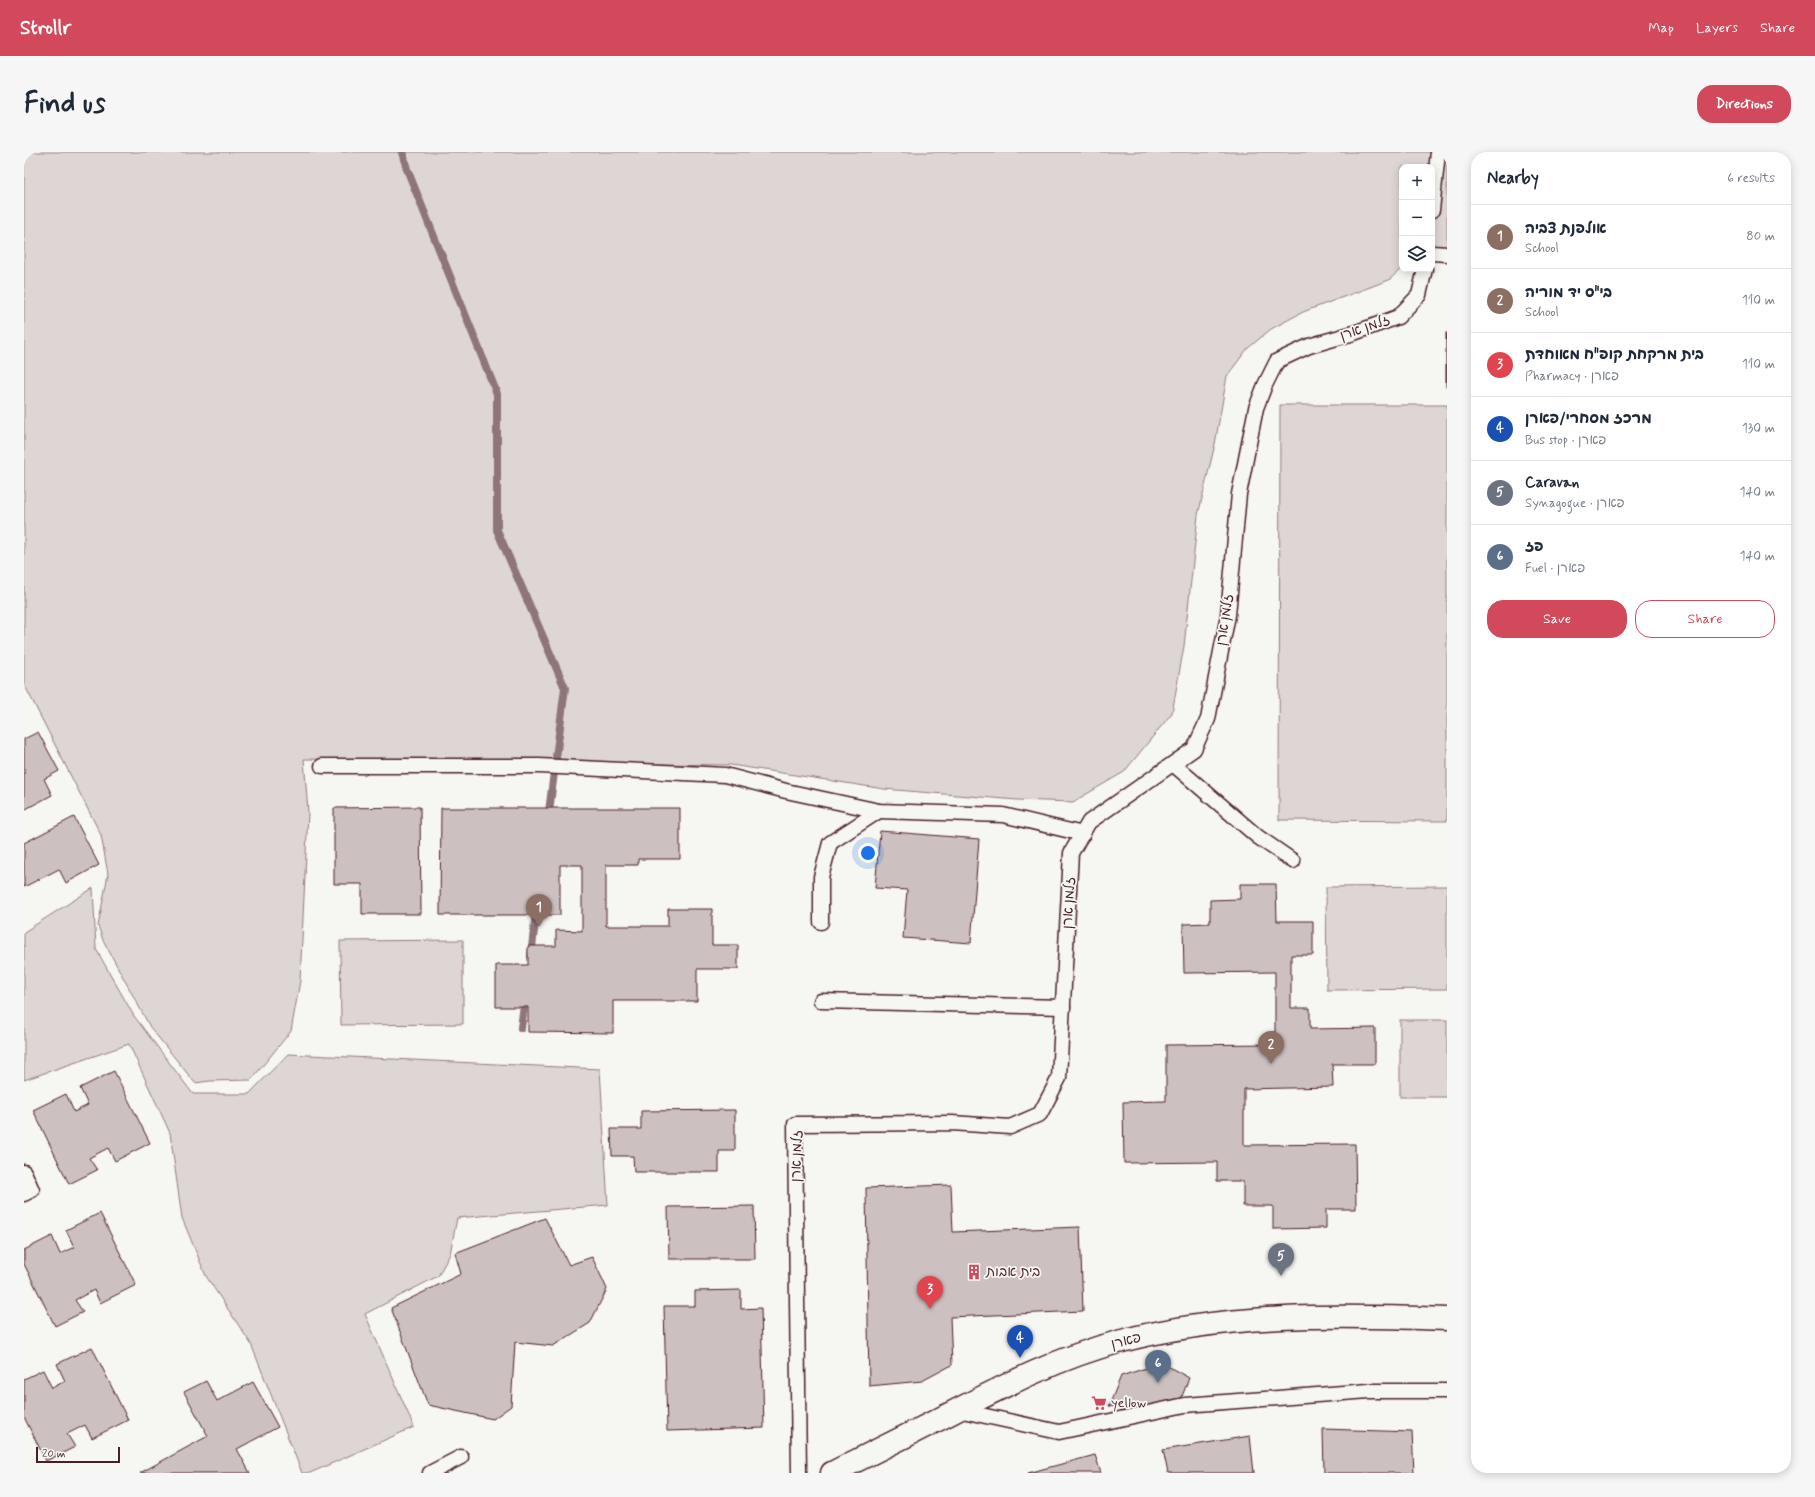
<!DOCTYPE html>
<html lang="en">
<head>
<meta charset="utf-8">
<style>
  body { margin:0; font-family:Mynerve,"Playpen Sans Hebrew",sans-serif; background:#f6f6f7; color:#1f2937 }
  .controls { position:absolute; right:12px; top:12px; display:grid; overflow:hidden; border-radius:8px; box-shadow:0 2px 10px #0003 }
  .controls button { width:36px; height:36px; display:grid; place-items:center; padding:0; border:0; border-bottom:1px solid #e0e1e3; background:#fff; color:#1f2937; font:20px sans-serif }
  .scale { position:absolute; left:12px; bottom:10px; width:84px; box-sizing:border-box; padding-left:4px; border:2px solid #4a1f2b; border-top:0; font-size:11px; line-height:14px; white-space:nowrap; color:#4a1f2b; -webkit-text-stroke:3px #f6f6f2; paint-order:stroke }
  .you { position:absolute; left:844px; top:701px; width:14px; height:14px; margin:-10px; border:3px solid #fff; border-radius:50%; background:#1a73e8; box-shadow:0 0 0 6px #1a73e833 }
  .badge { display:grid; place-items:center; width:26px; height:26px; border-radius:50%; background:#d1495b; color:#fff; font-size:13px; font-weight:700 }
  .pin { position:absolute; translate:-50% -33px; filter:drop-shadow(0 1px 2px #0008) }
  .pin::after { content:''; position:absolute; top:21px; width:14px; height:12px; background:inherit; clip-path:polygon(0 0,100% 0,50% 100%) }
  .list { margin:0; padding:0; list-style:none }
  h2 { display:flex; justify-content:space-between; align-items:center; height:52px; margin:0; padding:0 16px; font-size:17px }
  h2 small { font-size:13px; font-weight:400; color:#747a83 }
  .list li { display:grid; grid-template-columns:26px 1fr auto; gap:12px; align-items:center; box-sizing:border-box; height:64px; padding:0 16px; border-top:1px solid #e0e1e3 }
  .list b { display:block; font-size:15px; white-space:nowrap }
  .list p { margin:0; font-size:13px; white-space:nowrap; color:#747a83 }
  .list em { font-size:13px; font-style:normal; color:#747a83 }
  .actions { display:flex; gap:8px; padding:12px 16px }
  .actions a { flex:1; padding:9px 0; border:1px solid #d1495b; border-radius:16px; text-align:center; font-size:14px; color:#d1495b }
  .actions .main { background:#d1495b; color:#fff }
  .icon { flex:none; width:22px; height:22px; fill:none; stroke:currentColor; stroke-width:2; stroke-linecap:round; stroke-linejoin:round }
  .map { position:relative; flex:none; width:1423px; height:1321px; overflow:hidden; border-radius:16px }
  header { display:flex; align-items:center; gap:24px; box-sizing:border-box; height:56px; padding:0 20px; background:#d1495b; color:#fff }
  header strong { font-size:19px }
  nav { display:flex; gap:22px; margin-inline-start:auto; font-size:14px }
  .intro { display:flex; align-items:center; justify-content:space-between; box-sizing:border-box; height:96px; padding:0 24px }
  h1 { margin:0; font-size:28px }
  .button { padding:10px 18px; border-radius:16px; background:#d1495b; color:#fff; font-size:14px; font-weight:700 }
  main { display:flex; gap:24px; padding:0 24px }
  aside { flex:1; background:#fff; border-radius:16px; box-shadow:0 2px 10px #0003 }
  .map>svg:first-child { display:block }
  .green { fill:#ddd6d5; stroke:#947a80 }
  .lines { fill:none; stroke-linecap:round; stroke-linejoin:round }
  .stream { stroke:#8e747a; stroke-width:8 }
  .building { fill:#ccc1c0; stroke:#4a1f2b }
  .service-casing { stroke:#4a1f2b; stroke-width:17 }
  .tertiary-casing { stroke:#4a1f2b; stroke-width:25 }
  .service { stroke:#f6f6f2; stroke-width:14 }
  .tertiary { stroke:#f6f6f2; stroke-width:22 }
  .labels { text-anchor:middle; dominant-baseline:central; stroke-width:3.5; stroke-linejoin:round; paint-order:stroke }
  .street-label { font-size:14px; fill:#4a1f2b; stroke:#f6f6f2 }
  .poi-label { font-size:14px; fill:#4a1f2b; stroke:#f6f6f2; text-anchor:start }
</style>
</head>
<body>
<header>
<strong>Strollr</strong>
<nav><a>Map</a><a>Layers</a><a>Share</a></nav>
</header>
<div class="intro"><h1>Find us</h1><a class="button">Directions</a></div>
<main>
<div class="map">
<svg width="1423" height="1321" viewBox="0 0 1423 1321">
  <rect width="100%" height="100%" fill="#f6f6f2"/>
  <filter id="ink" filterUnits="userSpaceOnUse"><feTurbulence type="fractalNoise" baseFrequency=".025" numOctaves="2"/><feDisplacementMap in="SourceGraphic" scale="8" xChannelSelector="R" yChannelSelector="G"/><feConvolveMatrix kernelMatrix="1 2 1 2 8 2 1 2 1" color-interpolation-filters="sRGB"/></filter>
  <g filter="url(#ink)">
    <g class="green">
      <polygon points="0,0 1423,0 1423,97 1408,96 1408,15 1378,15 1378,116 1365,128 1279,160 1247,177 1223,197 1203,224 1191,292 1174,363 1160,494 1148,561 1100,620 1049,650 993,648 860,637 707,613 280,607 284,660 276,829 267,879 227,928 186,929 171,931 126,875 79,788 74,774 84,722 77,683 0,532"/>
      <polygon points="1256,253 1423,253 1423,669 1255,668"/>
      <polygon points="1423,734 1423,837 1303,838 1302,735"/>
      <polygon points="69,736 72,797 110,864 169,942 225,942 264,902 576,917 584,1053 433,1066 426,1102 414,1124 341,1162 390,1275 286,1321 278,1321 227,1192 182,1124 158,1066 146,981 105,892 0,928 0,780"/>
      <polygon points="439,788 439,872 317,873 316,789"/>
      <rect x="1376" y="868" width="47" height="77"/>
    </g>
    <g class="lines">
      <g class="stream">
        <polyline points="378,0 383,17 473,242 473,378 541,536 524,667"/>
        <polyline points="507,804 513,752"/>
        <polyline points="497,876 501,845"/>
      </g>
    </g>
    <g class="building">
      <rect x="1422" y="181" width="1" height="53"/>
      <polygon points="14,580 35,619 20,627 28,643 0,658 0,587"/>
      <polygon points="396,655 397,762 338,762 338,732 310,732 310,656"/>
      <polygon points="417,656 656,656 656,707 614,707 614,713 582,713 582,774 644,774 644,757 688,757 688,793 714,793 714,817 673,817 673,849 589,849 589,881 504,880 504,855 472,855 472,813 504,813 504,794 532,794 532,778 558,779 558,713 536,713 536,763 416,763"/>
      <polygon points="50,665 75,713 42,731 35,717 0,735 0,691"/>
      <polygon points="856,679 955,687 947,791 879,786 883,738 851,736"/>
      <polygon points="1216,732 1252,732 1253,769 1289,769 1289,803 1267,803 1267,856 1286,856 1286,877 1351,876 1351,912 1308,912 1309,935 1220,937 1220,993 1331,992 1332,1057 1302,1057 1302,1076 1249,1077 1249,1054 1219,1054 1219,1029 1193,1029 1193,1010 1100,1011 1099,950 1142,949 1142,893 1251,892 1251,820 1160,821 1159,772 1186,771 1186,748 1216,747"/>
      <polygon points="90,919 126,991 91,1009 84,996 65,1006 73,1018 45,1032 9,958 42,942 50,960 64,953 56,936"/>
      <polygon points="711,958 711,999 695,999 695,1020 610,1020 609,1004 588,1004 587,977 617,977 617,959"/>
      <polygon points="927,1033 929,1080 1056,1075 1059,1159 926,1165 928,1213 898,1229 845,1234 842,1036"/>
      <polygon points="730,1054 731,1107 645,1107 644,1055"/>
      <polygon points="76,1061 112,1133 76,1151 70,1138 51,1148 59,1160 31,1174 0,1112 0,1098 28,1084 36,1102 50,1095 42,1078"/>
      <polygon points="521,1066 545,1113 568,1105 583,1137 566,1171 529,1194 491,1190 487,1254 469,1267 404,1253 367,1156 437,1122 431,1101"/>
      <polygon points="717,1138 717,1157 737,1156 740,1276 643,1279 640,1154 671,1154 671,1139"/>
      <polygon points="68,1195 104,1268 68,1286 61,1273 43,1282 51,1295 22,1309 0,1265 0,1227 19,1218 28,1236 41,1229 33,1212"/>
      <polygon points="1138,1211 1165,1226 1157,1247 1110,1258 1085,1254 1097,1224"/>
      <polygon points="182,1229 193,1249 229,1230 254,1275 213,1297 226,1321 116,1321 184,1284 160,1240"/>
      <polygon points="1299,1277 1388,1280 1390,1321 1300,1321"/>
      <polygon points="1226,1284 1230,1321 1144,1321 1139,1298"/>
      <polygon points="1071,1303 1077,1321 1004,1321"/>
    </g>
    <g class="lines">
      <g class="service-casing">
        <g id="service">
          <polyline points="1408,58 1414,0"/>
          <polyline points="1408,101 1423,102"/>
          <polyline points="1149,612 1234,685 1269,709"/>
          <polyline points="298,614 515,614 701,623 762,639 855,659 979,663 1059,682"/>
          <polyline points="797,770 797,725 806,691 855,659"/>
          <polyline points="797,849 1039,855"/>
          <polyline points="0,1020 8,1038 0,1042"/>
          <polyline points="934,1258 1035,1280 1161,1253 1345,1239 1423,1239"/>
          <polyline points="406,1321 437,1305"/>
          <polyline points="775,1321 771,972 928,971 986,975 1016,962 1035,926 1047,701 1065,670 1170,597 1184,567 1204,463 1215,342 1232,256 1241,233 1253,209 1285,194 1330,181 1374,165 1395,143 1401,117"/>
        </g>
      </g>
      <g class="tertiary-casing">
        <path id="tertiary" d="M808 1321C849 1300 891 1280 933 1258 984 1232 1037 1205 1094 1190 1201 1161 1313 1163 1423 1167"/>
      </g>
      <use href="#service" class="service"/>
      <use href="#tertiary" class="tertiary"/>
    </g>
  </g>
  <defs>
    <g id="building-bare" transform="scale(1.2)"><path d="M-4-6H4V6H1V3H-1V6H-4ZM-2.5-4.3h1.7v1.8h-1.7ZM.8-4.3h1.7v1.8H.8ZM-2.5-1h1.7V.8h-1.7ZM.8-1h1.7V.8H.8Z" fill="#d1495b" stroke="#f6f6f2" stroke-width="2.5" paint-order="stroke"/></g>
    <g id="supermarket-bare" transform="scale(1.2)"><path d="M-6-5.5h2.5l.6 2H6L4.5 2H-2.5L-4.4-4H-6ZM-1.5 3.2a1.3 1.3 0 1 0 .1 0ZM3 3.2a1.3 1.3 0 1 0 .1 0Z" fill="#d1495b" stroke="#f6f6f2" stroke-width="2.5" paint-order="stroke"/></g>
  </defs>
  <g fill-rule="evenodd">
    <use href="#building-bare" x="950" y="1120"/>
    <use href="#supermarket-bare" x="1075" y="1251"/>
  </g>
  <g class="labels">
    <g class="street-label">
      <text transform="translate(1341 176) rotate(-19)">זלמן ארן</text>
      <text transform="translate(1201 468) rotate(-82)">זלמן ארן</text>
      <text transform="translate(1045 751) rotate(-87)">זלמן ארן</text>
      <text transform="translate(773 1004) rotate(-88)">זלמן ארן</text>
      <text transform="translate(1102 1189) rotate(-14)">פארן</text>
    </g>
    <g class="poi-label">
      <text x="962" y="1120">בית אבות</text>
      <text x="1087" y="1251">yellow</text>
    </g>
  </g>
</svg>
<div class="controls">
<button>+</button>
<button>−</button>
<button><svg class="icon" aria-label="layers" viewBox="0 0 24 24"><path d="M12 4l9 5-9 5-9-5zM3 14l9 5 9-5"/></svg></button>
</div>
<div class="scale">20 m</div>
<div class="you"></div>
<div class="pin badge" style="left:515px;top:775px;background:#8d6e63">1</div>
<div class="pin badge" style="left:1247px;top:912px;background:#8d6e63">2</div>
<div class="pin badge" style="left:906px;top:1157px;background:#e0444e">3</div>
<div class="pin badge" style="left:996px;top:1206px;background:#1a4fb4">4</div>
<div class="pin badge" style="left:1257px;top:1124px;background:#6b7280">5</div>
<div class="pin badge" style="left:1134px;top:1231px;background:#5c6f8a">6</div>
</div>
<aside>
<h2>Nearby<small>6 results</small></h2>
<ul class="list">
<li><span class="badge" style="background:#8d6e63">1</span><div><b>אולפנת צביה</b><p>School</p></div><em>80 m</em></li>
<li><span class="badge" style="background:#8d6e63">2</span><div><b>בי&quot;ס יד מוריה</b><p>School</p></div><em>110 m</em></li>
<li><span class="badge" style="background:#e0444e">3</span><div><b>בית מרקחת קופ&quot;ח מאוחדת</b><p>Pharmacy · פארן</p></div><em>110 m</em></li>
<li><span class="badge" style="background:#1a4fb4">4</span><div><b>מרכז מסחרי/פארן</b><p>Bus stop · פארן</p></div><em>130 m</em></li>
<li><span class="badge" style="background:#6b7280">5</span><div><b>Caravan</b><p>Synagogue · פארן</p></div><em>140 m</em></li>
<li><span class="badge" style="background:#5c6f8a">6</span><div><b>פז</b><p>Fuel · פארן</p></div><em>140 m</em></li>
</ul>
<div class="actions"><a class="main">Save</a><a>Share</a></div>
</aside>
</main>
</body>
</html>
